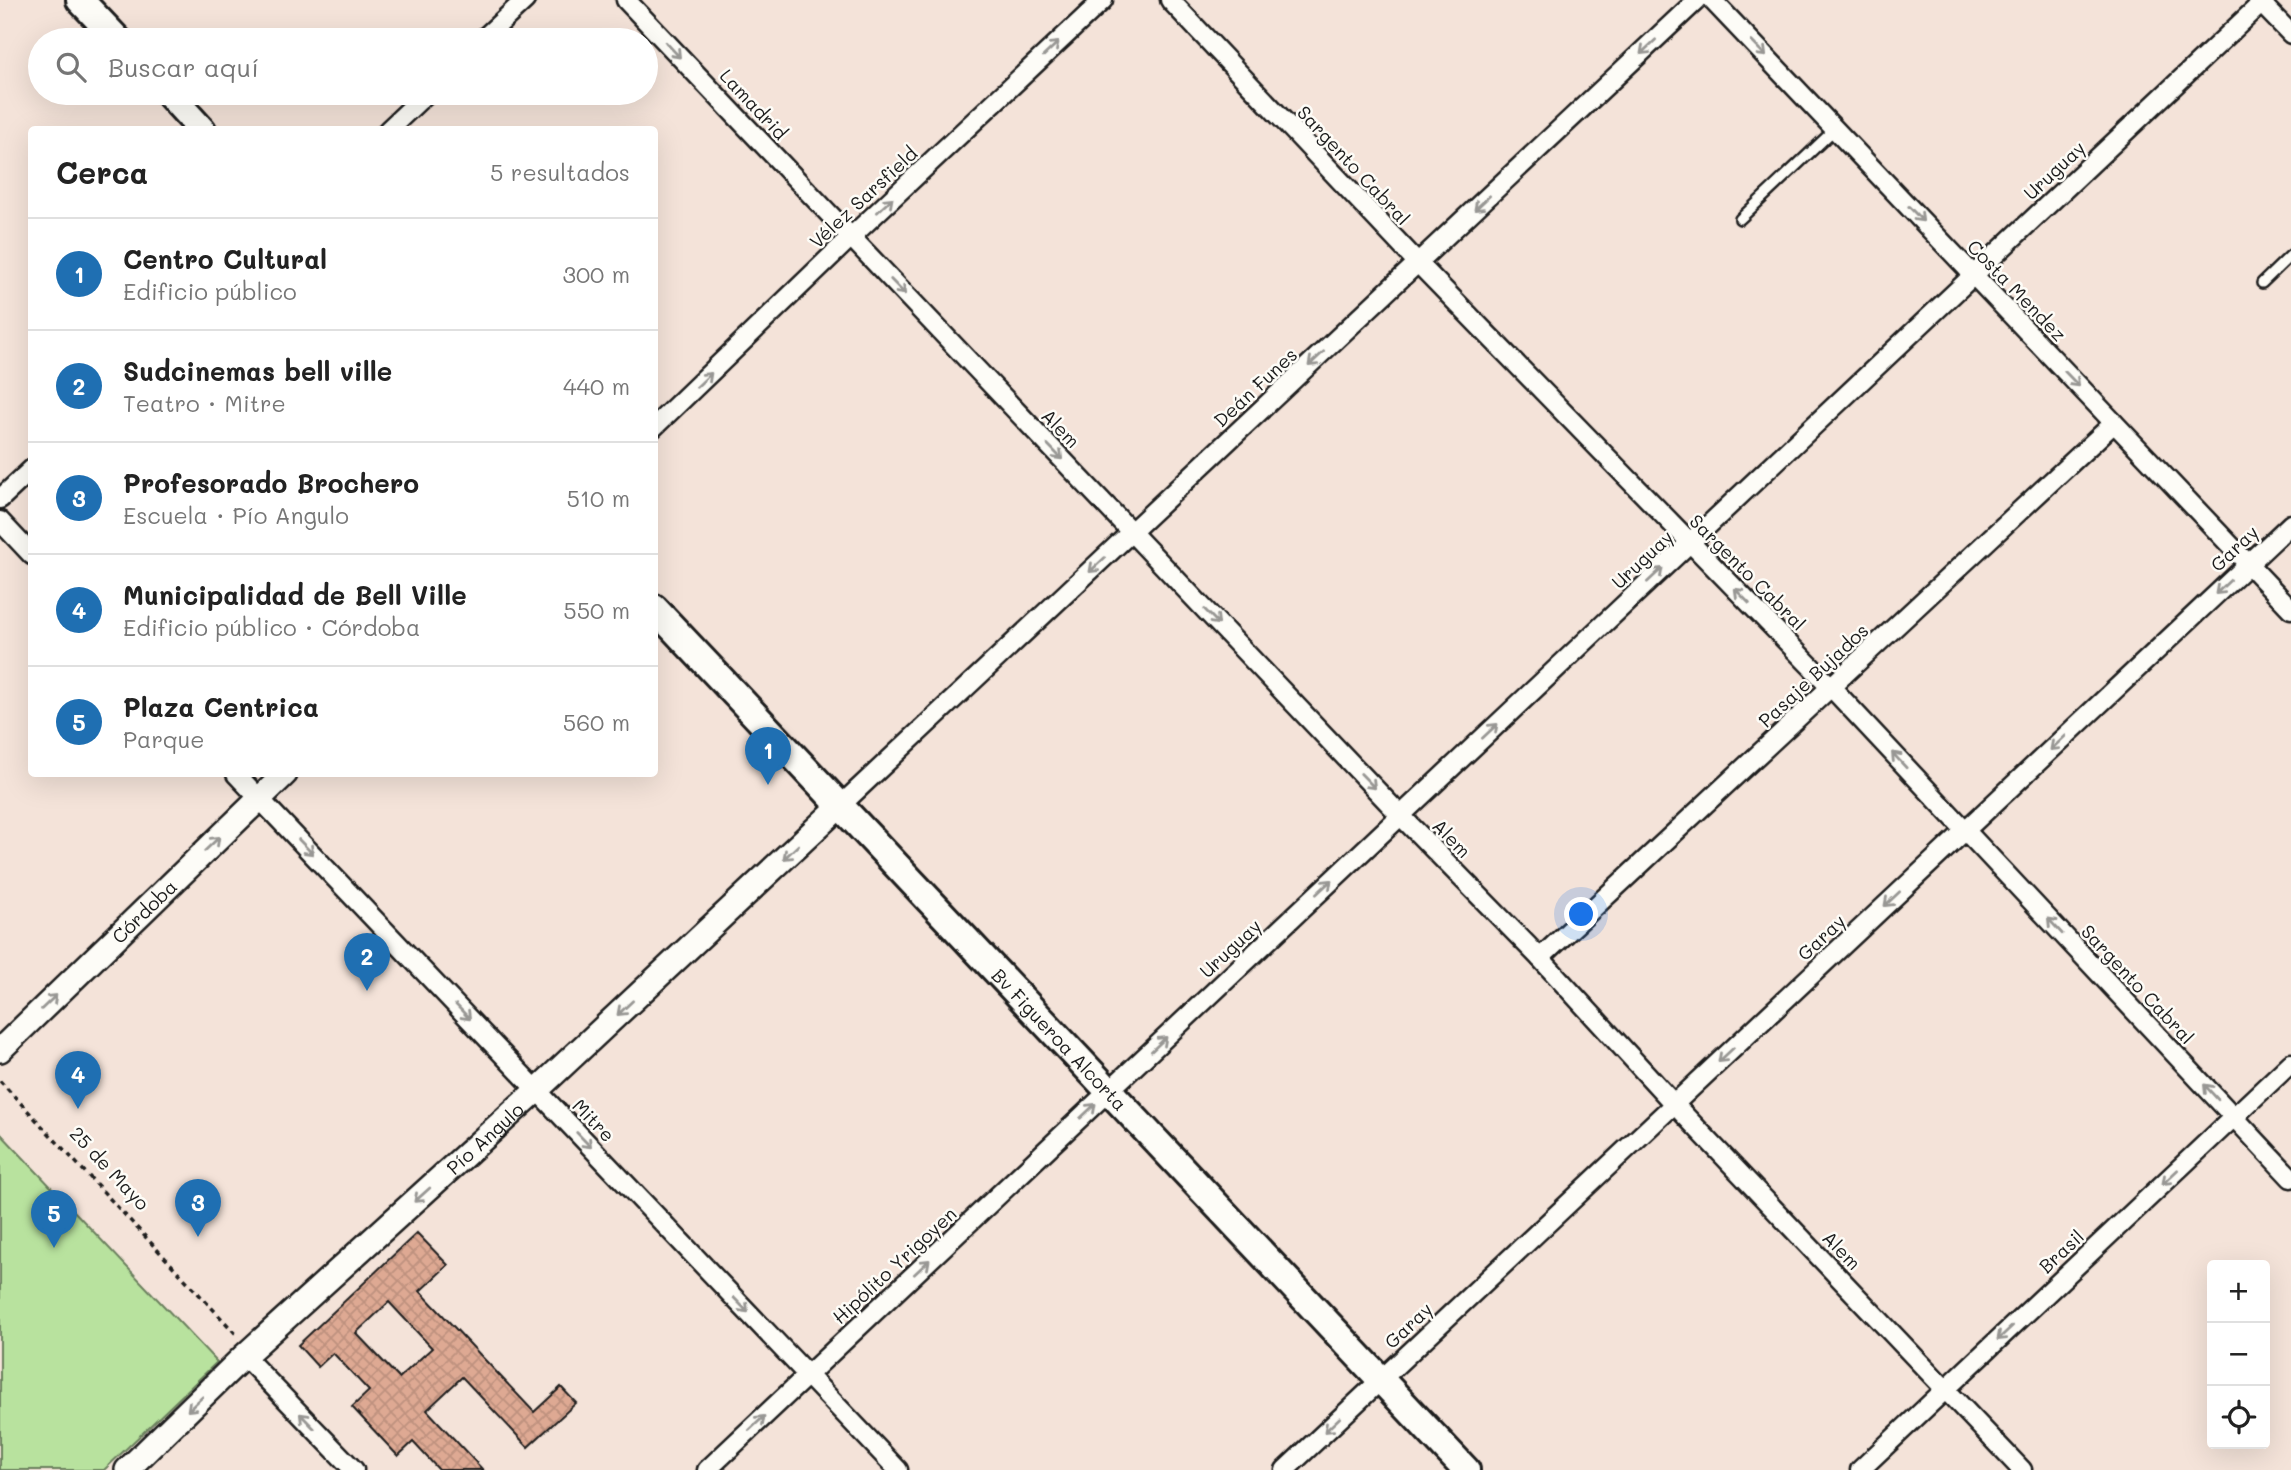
<!DOCTYPE html>
<html lang="es">
<head>
<meta charset="utf-8">
<style>
  body { margin:0; font-family:Mali,sans-serif; background:#f6f6f6; color:#222 }
  .controls { position:absolute; right:21px; bottom:21px; display:grid; overflow:hidden; border-radius:7px; box-shadow:0 7px 28px #0002 }
  .controls button { width:63px; height:63px; display:grid; place-items:center; padding:0; border:0; border-bottom:2px solid #e0e0e0; background:#fff; color:#222; font:35px sans-serif }
  .you { position:absolute; left:1582px; top:915px; width:24px; height:24px; margin:-18px; border:5px solid #fff; border-radius:50%; background:#1a73e8; box-shadow:0 0 0 10px #1a73e833 }
  .badge { display:grid; place-items:center; width:46px; height:46px; border-radius:50%; background:#1f6fb2; color:#fff; font-size:23px; font-weight:700 }
  .pin { position:absolute; translate:-50% -58px; filter:drop-shadow(0 2px 4px #0008) }
  .pin::after { content:''; position:absolute; top:37px; width:24px; height:21px; background:inherit; clip-path:polygon(0 0,100% 0,50% 100%) }
  .list { margin:0; padding:0; list-style:none }
  h2 { display:flex; justify-content:space-between; align-items:center; height:91px; margin:0; padding:0 28px; font-size:30px }
  h2 small { font-size:23px; font-weight:400; color:#767676 }
  .list li { display:grid; grid-template-columns:46px 1fr auto; gap:21px; align-items:center; box-sizing:border-box; height:112px; padding:0 28px; border-top:2px solid #e0e0e0 }
  .list b { display:block; font-size:26px; white-space:nowrap }
  .list p { margin:0; font-size:23px; white-space:nowrap; color:#767676 }
  .list em { font-size:23px; font-style:normal; color:#767676 }
  .icon { flex:none; width:38px; height:38px; fill:none; stroke:currentColor; stroke-width:2; stroke-linecap:round; stroke-linejoin:round }
  .map { position:relative; flex:none; width:2291px; height:1470px; overflow:hidden }
  .search { position:absolute; background:#fff; box-shadow:0 7px 28px #0002; left:28px; top:28px; width:630px; height:77px; display:flex; align-items:center; gap:18px; box-sizing:border-box; padding:0 24px; border-radius:38px; color:#767676; font-size:26px }
  .panel { position:absolute; background:#fff; box-shadow:0 7px 28px #0002; left:28px; top:126px; width:630px; height:651px; border-radius:7px }
  .map>svg:first-child { display:block }
  .park { fill:#b8e29e; stroke:#6a7f5d; stroke-width:2 }
  .building { fill:url(#building-cross-hatch); stroke:#1c1c1c; stroke-width:2; fill-rule:evenodd }
  .lines { fill:none; stroke-linecap:round; stroke-linejoin:round }
  .service-casing { stroke:#1c1c1c; stroke-width:14 }
  .minor-casing { stroke:#1c1c1c; stroke-width:23 }
  .tertiary-casing { stroke:#1c1c1c; stroke-width:28 }
  .secondary-casing { stroke:#1c1c1c; stroke-width:32 }
  .path { stroke:#1c1c1c; stroke-width:3.5; stroke-dasharray:5 5; stroke-linecap:butt }
  .service { stroke:#fdfcf7; stroke-width:9 }
  .minor { stroke:#fdfcf7; stroke-width:18 }
  .tertiary { stroke:#fdfcf7; stroke-width:23 }
  .secondary { stroke:#fdfcf7; stroke-width:26 }
  .oneway { stroke:#989794 }
  .labels { text-anchor:middle; dominant-baseline:central; stroke-width:5; stroke-linejoin:round; paint-order:stroke }
  .street-label { font-size:19px; fill:#1c1c1c; stroke:#fdfcf7 }
</style>
</head>
<body>
<div class="map">
<svg width="2291" height="1470" viewBox="0 0 2291 1470">
  <defs>
    <pattern id="building-cross-hatch" width="8" height="8" patternUnits="userSpaceOnUse" patternTransform="scale(1.75)"><rect width="8" height="8" fill="#dea993"/><path d="M0 0l8 8M0 8l8-8" fill="none" stroke="#be917e"/></pattern>
  </defs>
  <rect width="100%" height="100%" fill="#f4e3d9"/>
  <filter id="ink" filterUnits="userSpaceOnUse"><feTurbulence type="fractalNoise" baseFrequency=".0143" numOctaves="2"/><feDisplacementMap in="SourceGraphic" scale="14" xChannelSelector="R" yChannelSelector="G"/><feConvolveMatrix kernelMatrix="1 2 1 2 8 2 1 2 1" color-interpolation-filters="sRGB"/></filter>
  <g filter="url(#ink)">
    <polygon class="park" points="0,1133 217,1362 104,1470 0,1470"/>
    <path class="building" d="M417 1233 448 1265 420 1291 534 1412 561 1387 576 1403 528 1447 462 1377 427 1410 483 1470H439L413 1442 398 1456 352 1407 369 1391 333 1353 318 1367 298 1345ZM389 1302 432 1348 399 1378 356 1333Z"/>
    <g class="lines">
      <g class="service-casing">
        <g id="service">
          <polyline points="1740,219 1835,129"/>
          <polyline points="2262,283 2291,255"/>
        </g>
      </g>
      <g class="minor-casing">
        <g id="minor">
          <polyline points="626,0 1401,816 1540,958 1674,1104 2022,1470"/>
          <polyline points="1170,0 1418,263 1831,687 2291,1178"/>
          <polyline points="1712,0 2291,609"/>
          <polyline points="2258,0 2291,34"/>
          <polyline points="482,40 525,0"/>
          <polyline points="388,130 427,93"/>
          <polyline points="654,427 851,237 1103,0"/>
          <polyline points="0,499 32,469"/>
          <polyline points="0,521 32,555"/>
          <polyline points="236,774 898,1470"/>
          <polyline points="841,805 1697,0"/>
          <polyline points="1540,958 2114,423"/>
          <polyline points="244,1356 354,1470"/>
          <polyline points="707,1470 2265,0"/>
          <polyline points="1285,1470 2291,524"/>
          <polyline points="1860,1470 2291,1063"/>
        </g>
      </g>
      <g class="tertiary-casing">
        <g id="tertiary">
          <path id="s1" d="M0 1050 285 774"/>
          <path id="s2" d="M127 1470 244 1356 537 1090 841 805"/>
        </g>
      </g>
      <g class="secondary-casing">
        <g id="secondary">
          <polyline points="80,0 118,40"/>
          <polyline points="168,93 202,130"/>
          <path id="s3" d="M654 608 1466 1470"/>
        </g>
      </g>
      <polyline class="path" points="0,1081 237,1335"/>
      <use href="#service" class="service"/>
      <use href="#minor" class="minor"/>
      <use href="#tertiary" class="tertiary"/>
      <use href="#secondary" class="secondary"/>
    </g>
    <defs><path id="oneway-shaft" d="M-6 0H5M1.5-3L5.5 0L1.5 3" fill="none" stroke-width="1.6" stroke-linecap="round" stroke-linejoin="round" transform="scale(1.75)"/></defs>
    <g class="oneway">
      <use href="#oneway-shaft" transform="translate(1648 47) rotate(137)"/>
      <use href="#oneway-shaft" transform="translate(1051 49) rotate(-43)"/>
      <use href="#oneway-shaft" transform="translate(1759 49) rotate(46)"/>
      <use href="#oneway-shaft" transform="translate(673 50) rotate(47)"/>
      <use href="#oneway-shaft" transform="translate(1482 203) rotate(137)"/>
      <use href="#oneway-shaft" transform="translate(885 205) rotate(-43)"/>
      <use href="#oneway-shaft" transform="translate(1916 214) rotate(46)"/>
      <use href="#oneway-shaft" transform="translate(898 287) rotate(46)"/>
      <use href="#oneway-shaft" transform="translate(1316 359) rotate(137)"/>
      <use href="#oneway-shaft" transform="translate(2072 379) rotate(46)"/>
      <use href="#oneway-shaft" transform="translate(704 380) rotate(-44)"/>
      <use href="#oneway-shaft" transform="translate(1055 452) rotate(46)"/>
      <use href="#oneway-shaft" transform="translate(1097 565) rotate(137)"/>
      <use href="#oneway-shaft" transform="translate(1655 575) rotate(-43)"/>
      <use href="#oneway-shaft" transform="translate(2223 587) rotate(137)"/>
      <use href="#oneway-shaft" transform="translate(1742 596) rotate(-135)"/>
      <use href="#oneway-shaft" transform="translate(1212 617) rotate(46)"/>
      <use href="#oneway-shaft" transform="translate(1490 731) rotate(-43)"/>
      <use href="#oneway-shaft" transform="translate(2058 743) rotate(137)"/>
      <use href="#oneway-shaft" transform="translate(1899 760) rotate(-133)"/>
      <use href="#oneway-shaft" transform="translate(1368 781) rotate(46)"/>
      <use href="#oneway-shaft" transform="translate(212 844) rotate(-44)"/>
      <use href="#oneway-shaft" transform="translate(306 847) rotate(46)"/>
      <use href="#oneway-shaft" transform="translate(791 852) rotate(137)"/>
      <use href="#oneway-shaft" transform="translate(1324 887) rotate(-43)"/>
      <use href="#oneway-shaft" transform="translate(1892 899) rotate(137)"/>
      <use href="#oneway-shaft" transform="translate(2055 926) rotate(-133)"/>
      <use href="#oneway-shaft" transform="translate(49 1002) rotate(-44)"/>
      <use href="#oneway-shaft" transform="translate(625 1008) rotate(137)"/>
      <use href="#oneway-shaft" transform="translate(463 1012) rotate(46)"/>
      <use href="#oneway-shaft" transform="translate(1159 1044) rotate(-43)"/>
      <use href="#oneway-shaft" transform="translate(1726 1055) rotate(137)"/>
      <use href="#oneway-shaft" transform="translate(2211 1092) rotate(-133)"/>
      <use href="#oneway-shaft" transform="translate(1088 1111) rotate(-43)"/>
      <use href="#oneway-shaft" transform="translate(584 1140) rotate(46)"/>
      <use href="#oneway-shaft" transform="translate(2170 1177) rotate(137)"/>
      <use href="#oneway-shaft" transform="translate(422 1195) rotate(138)"/>
      <use href="#oneway-shaft" transform="translate(922 1267) rotate(-43)"/>
      <use href="#oneway-shaft" transform="translate(741 1305) rotate(46)"/>
      <use href="#oneway-shaft" transform="translate(2005 1333) rotate(137)"/>
      <use href="#oneway-shaft" transform="translate(195 1404) rotate(136)"/>
      <use href="#oneway-shaft" transform="translate(307 1421) rotate(-134)"/>
      <use href="#oneway-shaft" transform="translate(757 1423) rotate(-43)"/>
      <use href="#oneway-shaft" transform="translate(1332 1425) rotate(137)"/>
    </g>
  </g>
  <g class="labels">
    <g class="street-label">
      <text transform="translate(754 104) rotate(47)">Lamadrid</text>
      <text transform="translate(1354 165) rotate(47)">Sargento Cabral</text>
      <text transform="translate(2054 170) rotate(-43)">Uruguay</text>
      <text transform="translate(863 197) rotate(-43)">Vélez Sarsfield</text>
      <text transform="translate(2017 290) rotate(46)">Costa Mendez</text>
      <text transform="translate(1255 387) rotate(-43)">Deán Funes</text>
      <text transform="translate(1061 428) rotate(46)">Alem</text>
      <text transform="translate(2234 548) rotate(-43)">Garay</text>
      <text transform="translate(1642 559) rotate(-43)">Uruguay</text>
      <text transform="translate(1748 572) rotate(45)">Sargento Cabral</text>
      <text transform="translate(1813 675) rotate(-43)">Pasaje Bujados</text>
      <text transform="translate(1452 838) rotate(46)">Alem</text>
      <text stroke="none"><textPath href="#s1" startOffset="200">Córdoba</textPath></text>
      <text transform="translate(1821 937) rotate(-43)">Garay</text>
      <text transform="translate(1230 948) rotate(-43)">Uruguay</text>
      <text transform="translate(2138 984) rotate(47)">Sargento Cabral</text>
      <text stroke="none"><textPath href="#s3" startOffset="592">Bv Figueroa Alcorta</textPath></text>
      <text transform="translate(594 1120) rotate(46)">Mitre</text>
      <text stroke="none"><textPath href="#s2" startOffset="488">Pío Angulo</textPath></text>
      <text transform="translate(110 1168) rotate(47)">25 de Mayo</text>
      <text transform="translate(1842 1250) rotate(46)">Alem</text>
      <text transform="translate(2061 1251) rotate(-43)">Brasil</text>
      <text transform="translate(894 1265) rotate(-43)">Hipólito Yrigoyen</text>
      <text transform="translate(1408 1325) rotate(-43)">Garay</text>
    </g>
  </g>
</svg>
<div class="controls">
<button>+</button>
<button>−</button>
<button><svg class="icon" aria-label="locate" viewBox="0 0 24 24"><circle cx="12" cy="12" r="6"/><path d="M12 2v4M12 18v4M2 12h4M18 12h4"/></svg></button>
</div>
<div class="you"></div>
<div class="pin badge" style="left:768px;top:785px">1</div>
<div class="pin badge" style="left:367px;top:991px">2</div>
<div class="pin badge" style="left:198px;top:1237px">3</div>
<div class="pin badge" style="left:78px;top:1109px">4</div>
<div class="pin badge" style="left:54px;top:1248px">5</div>
<div class="search"><svg class="icon" aria-label="search" viewBox="0 0 24 24"><circle cx="10" cy="10" r="6"/><path d="M15 15l6 6"/></svg>Buscar aquí</div>
<section class="panel">
<h2>Cerca<small>5 resultados</small></h2>
<ul class="list">
<li><span class="badge">1</span><div><b>Centro Cultural</b><p>Edificio público</p></div><em>300 m</em></li>
<li><span class="badge">2</span><div><b>Sudcinemas bell ville</b><p>Teatro · Mitre</p></div><em>440 m</em></li>
<li><span class="badge">3</span><div><b>Profesorado Brochero</b><p>Escuela · Pío Angulo</p></div><em>510 m</em></li>
<li><span class="badge">4</span><div><b>Municipalidad de Bell Ville</b><p>Edificio público · Córdoba</p></div><em>550 m</em></li>
<li><span class="badge">5</span><div><b>Plaza Centrica</b><p>Parque</p></div><em>560 m</em></li>
</ul>
</section>
</div>
</body>
</html>
